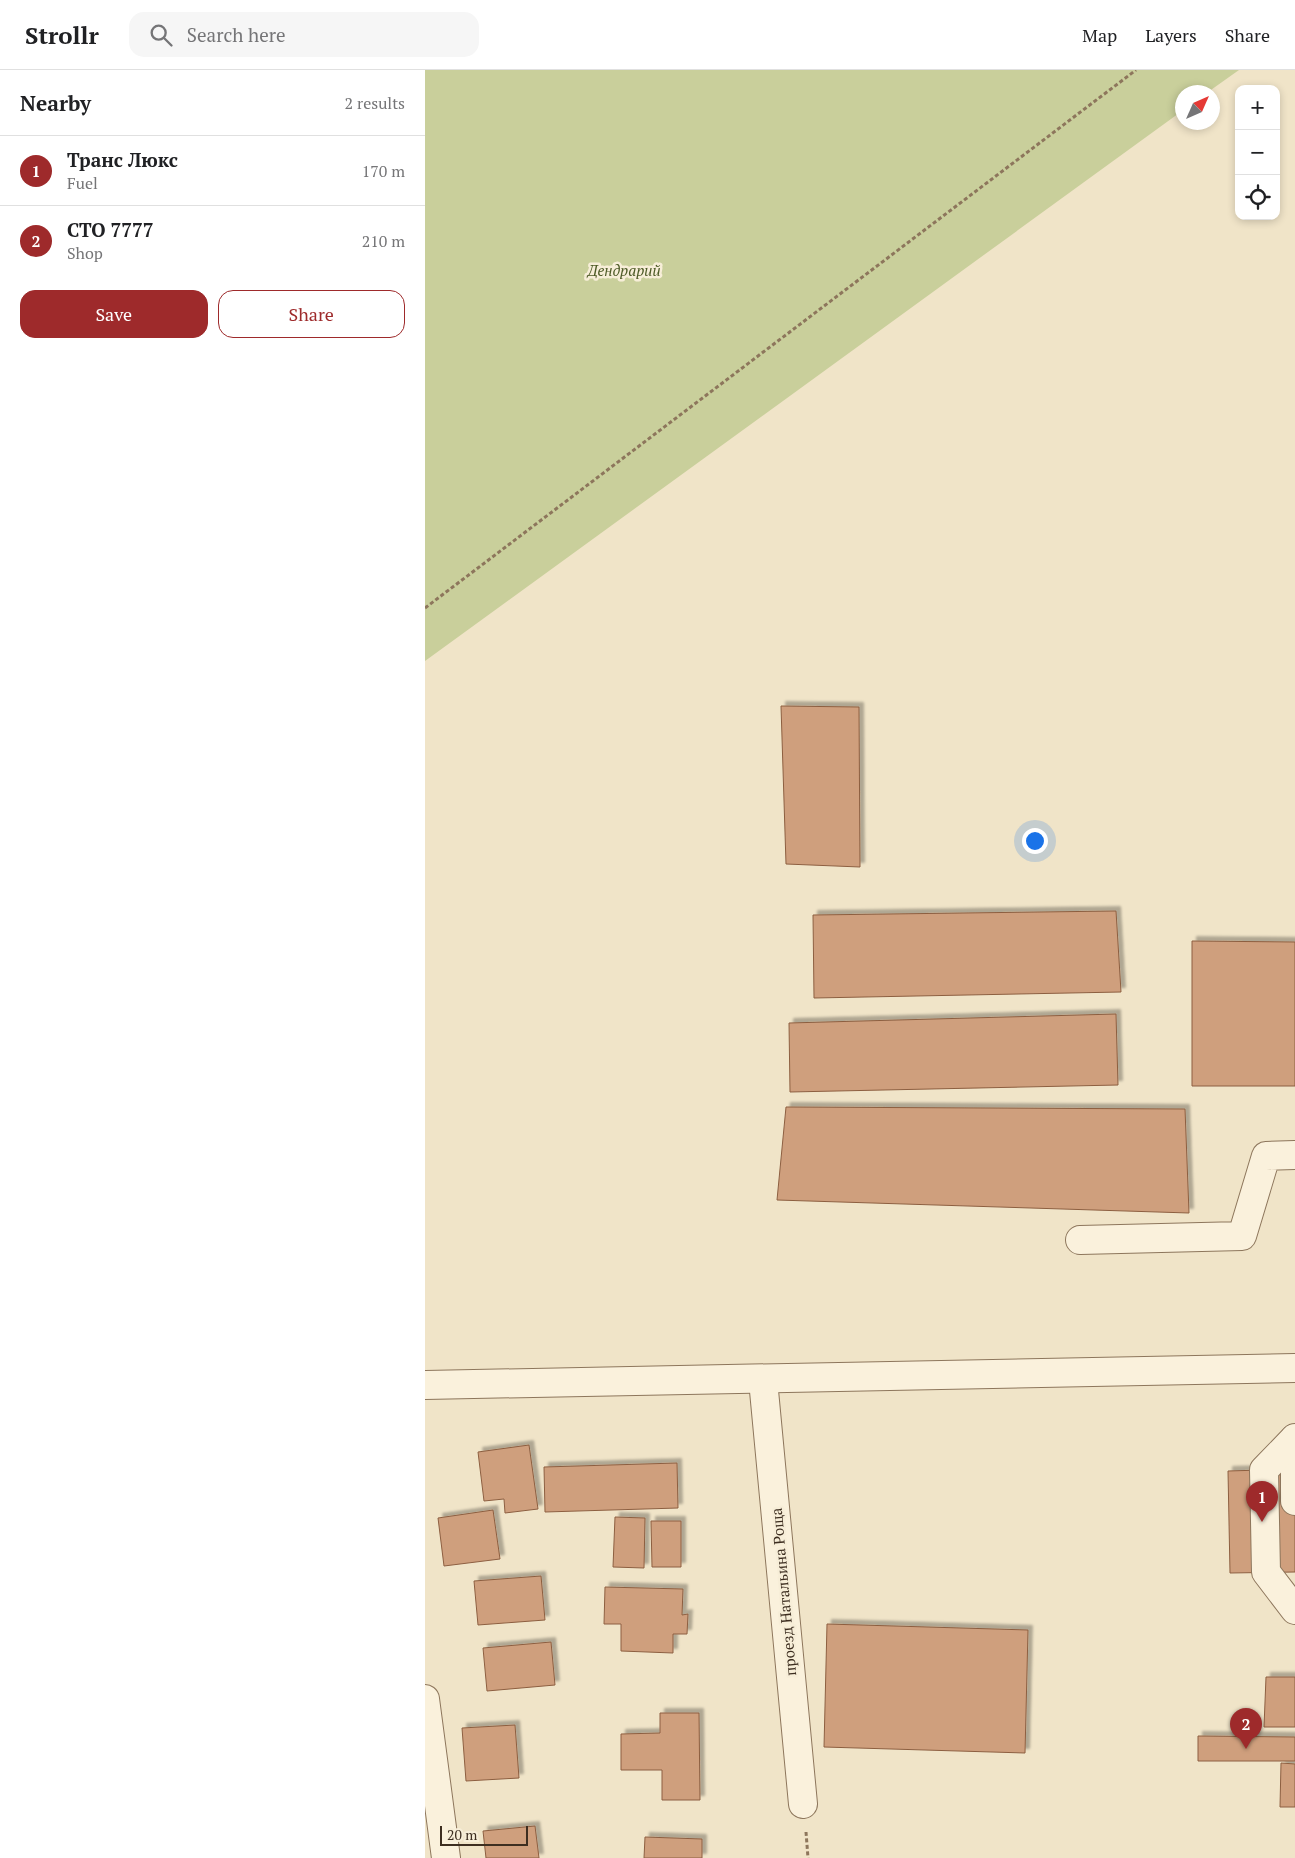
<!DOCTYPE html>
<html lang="en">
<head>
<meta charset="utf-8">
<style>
  body { margin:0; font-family:"PT Serif",serif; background:#f6f6f6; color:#202124 }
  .controls { position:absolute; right:15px; top:15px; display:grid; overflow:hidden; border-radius:10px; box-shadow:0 2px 8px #0003 }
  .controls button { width:45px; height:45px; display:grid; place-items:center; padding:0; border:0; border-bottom:1px solid #e0e0e0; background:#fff; color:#202124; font:25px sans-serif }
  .compass { position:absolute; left:750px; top:15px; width:45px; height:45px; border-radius:50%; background:#fff; box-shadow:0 2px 8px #0003; rotate:45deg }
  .scale { position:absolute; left:15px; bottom:12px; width:88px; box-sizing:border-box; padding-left:5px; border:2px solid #3d2e20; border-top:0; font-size:14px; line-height:18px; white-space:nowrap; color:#3d2e20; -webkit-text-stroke:4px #f7eed8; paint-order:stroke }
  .you { position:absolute; left:609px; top:770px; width:18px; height:18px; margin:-12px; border:4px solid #fff; border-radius:50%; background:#1a73e8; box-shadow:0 0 0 8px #1a73e833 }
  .badge { display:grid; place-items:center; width:32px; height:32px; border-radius:50%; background:#9e2a2b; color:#fff; font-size:16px; font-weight:700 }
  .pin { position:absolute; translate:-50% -41px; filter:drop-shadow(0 1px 2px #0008) }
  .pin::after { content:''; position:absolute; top:26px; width:18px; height:15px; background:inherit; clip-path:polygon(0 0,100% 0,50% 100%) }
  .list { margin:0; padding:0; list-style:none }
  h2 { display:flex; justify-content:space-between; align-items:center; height:65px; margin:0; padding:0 20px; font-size:21px }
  h2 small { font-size:16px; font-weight:400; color:#757577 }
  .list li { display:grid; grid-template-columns:32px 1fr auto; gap:15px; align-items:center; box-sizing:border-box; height:70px; padding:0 20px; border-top:1px solid #e0e0e0 }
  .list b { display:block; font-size:19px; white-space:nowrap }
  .list p { margin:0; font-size:16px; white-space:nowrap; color:#757577 }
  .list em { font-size:16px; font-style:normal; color:#757577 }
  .actions { display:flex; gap:10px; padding:15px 20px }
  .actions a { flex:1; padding:11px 0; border:1px solid #9e2a2b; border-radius:15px; text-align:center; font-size:18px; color:#9e2a2b }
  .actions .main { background:#9e2a2b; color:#fff }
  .icon { flex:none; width:28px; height:28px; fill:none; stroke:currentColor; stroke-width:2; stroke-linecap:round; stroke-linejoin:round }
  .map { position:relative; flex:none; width:870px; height:1788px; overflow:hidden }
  header { display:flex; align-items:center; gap:30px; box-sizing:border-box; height:70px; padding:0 25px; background:#fff; border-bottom:1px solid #e0e0e0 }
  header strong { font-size:24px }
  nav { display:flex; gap:28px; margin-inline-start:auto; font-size:18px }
  .search { width:350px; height:45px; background:#f6f6f6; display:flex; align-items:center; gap:12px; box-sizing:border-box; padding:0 18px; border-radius:15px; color:#757577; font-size:19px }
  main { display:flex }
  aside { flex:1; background:#fff }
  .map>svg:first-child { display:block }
  .green { fill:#c9cf9b }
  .building { fill:#cf9f7d; stroke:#8d5f41; filter:url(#shadow) }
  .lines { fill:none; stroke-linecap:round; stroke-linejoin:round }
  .minor-casing { stroke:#8d765c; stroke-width:30 }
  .path { stroke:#8d765c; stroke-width:3; stroke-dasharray:4 2.5; stroke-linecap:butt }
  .minor { stroke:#faf1dc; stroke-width:28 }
  .labels { text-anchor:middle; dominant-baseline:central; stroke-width:5; stroke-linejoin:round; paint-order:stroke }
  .park-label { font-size:15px; font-style:italic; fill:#4d5a26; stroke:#f7eed8 }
  .street-label { font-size:15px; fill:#3d2e20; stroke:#f7eed8 }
</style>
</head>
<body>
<header>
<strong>Strollr</strong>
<div class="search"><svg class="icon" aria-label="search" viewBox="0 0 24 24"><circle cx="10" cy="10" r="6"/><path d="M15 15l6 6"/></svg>Search here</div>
<nav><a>Map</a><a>Layers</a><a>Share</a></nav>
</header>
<main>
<aside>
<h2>Nearby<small>2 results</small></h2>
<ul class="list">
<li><span class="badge">1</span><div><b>Транс Люкс</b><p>Fuel</p></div><em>170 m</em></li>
<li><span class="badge">2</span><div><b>СТО 7777</b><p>Shop</p></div><em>210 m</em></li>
</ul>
<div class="actions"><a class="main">Save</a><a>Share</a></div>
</aside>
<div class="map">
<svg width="870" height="1788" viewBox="0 0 870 1788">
  <defs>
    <filter id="shadow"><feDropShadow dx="4.5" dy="-4.5" stdDeviation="1" flood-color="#0004"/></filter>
  </defs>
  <rect width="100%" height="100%" fill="#f0e4c8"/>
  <polygon class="green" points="0,0 814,0 783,22 758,22 757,41 0,591"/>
  <g class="building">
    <polygon points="356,636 434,637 435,797 361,794"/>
    <polygon points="691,841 696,922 389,928 388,845"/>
    <polygon points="767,871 870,872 870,1016 767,1016"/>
    <polygon points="691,944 693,1015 365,1022 364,953"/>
    <polygon points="361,1037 760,1039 764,1143 352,1130"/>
    <polygon points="104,1375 113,1439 80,1443 79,1429 59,1431 53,1382"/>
    <polygon points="252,1393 253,1438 120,1442 119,1397"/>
    <polygon points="870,1399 870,1502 805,1503 803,1401"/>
    <polygon points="68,1440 75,1489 19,1496 13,1448"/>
    <polygon points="190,1447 220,1448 219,1498 188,1497"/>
    <polygon points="226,1451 256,1451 256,1497 227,1497"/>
    <polygon points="116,1506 120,1550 53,1555 49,1511"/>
    <polygon points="180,1517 258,1519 257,1545 263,1544 262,1564 248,1564 248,1583 196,1581 196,1554 179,1554"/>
    <polygon points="402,1554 603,1560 600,1683 399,1677"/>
    <polygon points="126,1572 130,1615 62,1621 58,1578"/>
    <polygon points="841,1607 870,1607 870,1657 839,1657"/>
    <polygon points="235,1643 274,1643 275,1730 237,1730 237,1700 196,1700 196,1664 235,1663"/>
    <polygon points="90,1655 94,1708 41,1711 37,1658"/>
    <polygon points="773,1666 870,1667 870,1691 773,1691"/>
    <polygon points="856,1693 870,1694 870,1737 855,1737"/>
    <polygon points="110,1756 114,1788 61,1788 58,1761"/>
    <polygon points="220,1767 277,1769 277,1788 219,1788"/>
  </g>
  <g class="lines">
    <g class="minor-casing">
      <g id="minor">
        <polyline points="655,1170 817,1166 841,1086 870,1085"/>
        <polyline points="338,1310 378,1734"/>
        <polyline points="0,1315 870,1298"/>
        <polyline points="870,1368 870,1431"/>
        <polyline points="869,1369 839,1400 841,1502 870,1540"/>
        <polyline points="0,1629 21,1788"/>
      </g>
    </g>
    <g class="path">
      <polyline points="0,538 711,0"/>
      <polyline points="381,1762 383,1788"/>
    </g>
    <use href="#minor" class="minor"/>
  </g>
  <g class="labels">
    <g class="park-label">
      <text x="199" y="200">Дендрарий</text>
    </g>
    <g class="street-label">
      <text transform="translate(358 1522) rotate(-95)">проезд Натальина Роща</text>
    </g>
  </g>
</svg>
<div class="controls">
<button>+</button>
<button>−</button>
<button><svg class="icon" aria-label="locate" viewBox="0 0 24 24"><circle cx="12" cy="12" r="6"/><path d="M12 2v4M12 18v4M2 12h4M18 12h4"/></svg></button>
</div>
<svg class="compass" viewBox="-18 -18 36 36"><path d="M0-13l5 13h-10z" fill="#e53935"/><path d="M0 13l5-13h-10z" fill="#757577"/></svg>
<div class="scale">20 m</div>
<div class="you"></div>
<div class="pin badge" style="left:837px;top:1452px">1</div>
<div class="pin badge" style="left:821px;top:1679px">2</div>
</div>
</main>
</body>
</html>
